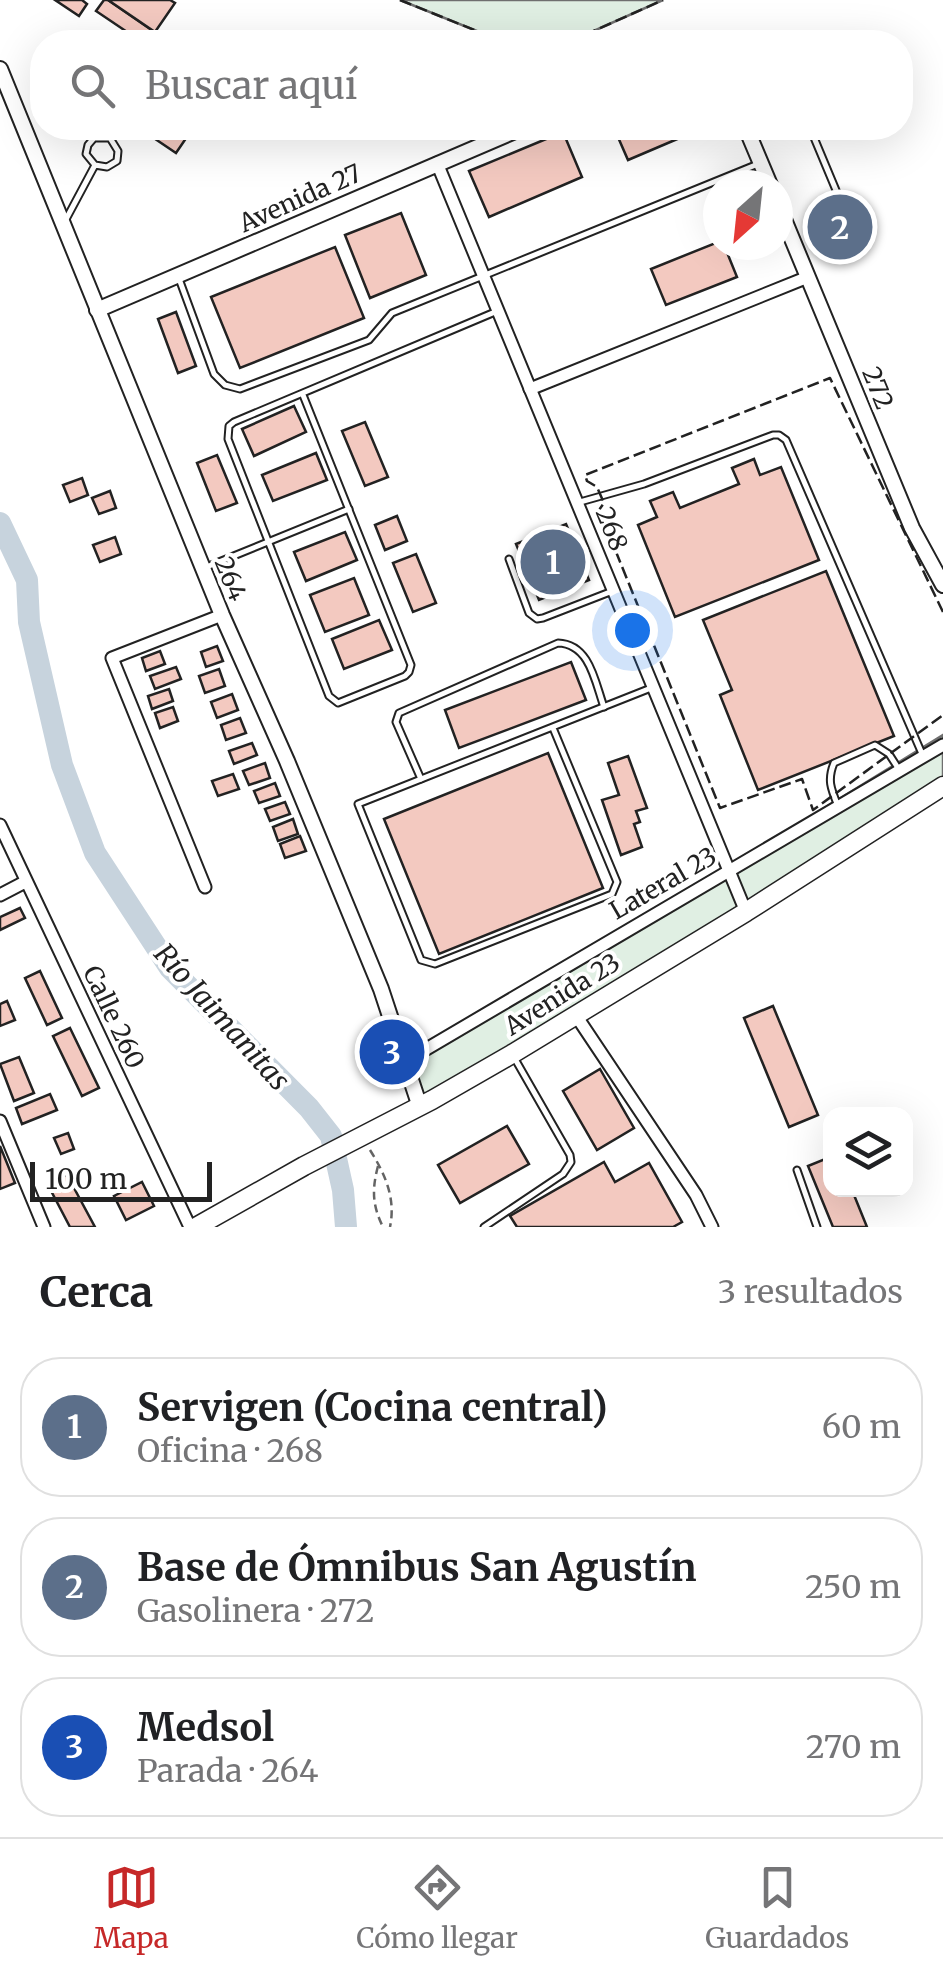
<!DOCTYPE html>
<html lang="es">
<head>
<meta charset="utf-8">
<style>
  body { margin:0; font-family:Merriweather,serif; background:#f6f6f6; color:#202124 }
  .controls { position:absolute; right:30px; bottom:30px; display:grid; overflow:hidden; border-radius:20px; box-shadow:0 10px 40px #0002 }
  .controls button { width:90px; height:90px; display:grid; place-items:center; padding:0; border:0; border-bottom:2px solid #e0e0e0; background:#fff; color:#202124; font:50px sans-serif }
  .compass { position:absolute; left:703px; top:170px; width:90px; height:90px; border-radius:50%; background:#fff; box-shadow:0 10px 40px #0002; rotate:207deg }
  .scale { position:absolute; left:30px; bottom:25px; width:182px; box-sizing:border-box; padding-left:10px; border:5px solid #222; border-top:0; font-size:28px; line-height:35px; white-space:nowrap; color:#222; -webkit-text-stroke:8px #fff; paint-order:stroke }
  .you { position:absolute; left:632px; top:630px; width:35px; height:35px; margin:-25px; border:8px solid #fff; border-radius:50%; background:#1a73e8; box-shadow:0 0 0 15px #1a73e833 }
  .badge { display:grid; place-items:center; width:65px; height:65px; border-radius:50%; background:#c62828; color:#fff; font-size:32px; font-weight:700 }
  .pin { position:absolute; translate:-50% -50%; border:5px solid #fff; box-shadow:0 2px 10px #0006 }
  .list { margin:0; padding:0; list-style:none }
  h2 { display:flex; justify-content:space-between; align-items:center; height:130px; margin:0; padding:0 40px; font-size:42px }
  h2 small { font-size:32px; font-weight:400; color:#757577 }
  .list li { display:grid; grid-template-columns:65px 1fr auto; gap:30px; align-items:center; box-sizing:border-box; height:140px; margin:0 20px 20px; padding:0 20px; border:2px solid #e0e0e0; border-radius:40px }
  .list b { display:block; font-size:38px; white-space:nowrap }
  .list p { margin:0; font-size:32px; white-space:nowrap; color:#757577 }
  .list em { font-size:32px; font-style:normal; color:#757577 }
  .icon { flex:none; width:55px; height:55px; fill:none; stroke:currentColor; stroke-width:2; stroke-linecap:round; stroke-linejoin:round }
  .map { position:relative; flex:none; width:943px; height:1227px; overflow:hidden }
  .search { position:absolute; background:#fff; box-shadow:0 10px 40px #0002; left:30px; right:30px; top:30px; height:110px; display:flex; align-items:center; gap:25px; box-sizing:border-box; padding:0 35px; border-radius:40px; color:#757577; font-size:38px }
  .sheet { height:610px; background:#fff }
  nav { display:flex; justify-content:space-around; align-items:center; box-sizing:border-box; height:140px; border-top:2px solid #e0e0e0; background:#fff; font-size:28px; color:#757577 }
  nav a { display:grid; justify-items:center; gap:5px }
  nav .on { color:#c62828 }
  .map>svg:first-child { display:block }
  .green { fill:#e0efe3; stroke:#6f6f6f; stroke-width:2.5 }
  .lines { fill:none; stroke-linecap:round; stroke-linejoin:round }
  .river { stroke:#c7d3dd; stroke-width:22 }
  .building { fill:#f3c9c0; stroke:#222; stroke-width:2.5 }
  .service-casing { stroke:#222; stroke-width:9 }
  .minor-casing { stroke:#222; stroke-width:15 }
  .tertiary-casing { stroke:#222; stroke-width:18 }
  .primary-casing { stroke:#222; stroke-width:21 }
  .path { stroke:#646464; stroke-width:2.5; stroke-dasharray:8 5; stroke-linecap:butt }
  .service { stroke:#fff; stroke-width:5 }
  .minor { stroke:#fff; stroke-width:11 }
  .tertiary { stroke:#fff; stroke-width:14 }
  .primary { stroke:#fff; stroke-width:18 }
  .fence { stroke:#222; stroke-width:2.5; stroke-dasharray:12 5; stroke-linecap:butt }
  .labels { text-anchor:middle; dominant-baseline:central; stroke-width:8; stroke-linejoin:round; paint-order:stroke }
  .street-label { font-size:25px; fill:#222; stroke:#fff }
  .water-label { font-size:28px; font-style:italic; fill:#222; stroke:#fff }
</style>
</head>
<body>
<div class="map">
<svg width="943" height="1227" viewBox="0 0 943 1227">
  <rect width="100%" height="100%" fill="#fff"/>
  <g class="green">
    <polygon points="400,0 663,0 569,42 504,42"/>
    <polygon points="943,735 943,784 420,1105 406,1066"/>
  </g>
  <g class="lines">
    <polyline class="river" points="0,523 27,580 29,622 62,765 95,853 170,968 309,1108 331,1136 343,1190 346,1227"/>
  </g>
  <g class="building">
    <polygon points="55,0 82,0 87,4 79,16"/>
    <polygon points="104,0 108,0 169,42 142,42 96,11"/>
    <polygon points="108,0 170,0 175,3 155,32"/>
    <polygon points="139,128 193,128 176,153"/>
    <polygon points="614,128 678,128 682,137 628,160"/>
    <polygon points="563,132 582,177 489,217 469,171"/>
    <polygon points="401,213 426,275 370,298 345,235"/>
    <polygon points="718,242 718,245 724,245 737,277 666,305 651,269"/>
    <polygon points="335,247 364,318 240,368 211,297"/>
    <polygon points="176,312 196,366 178,373 158,319"/>
    <polygon points="294,406 306,432 254,456 242,429"/>
    <polygon points="365,422 388,477 365,486 342,431"/>
    <polygon points="316,453 327,480 273,501 262,475"/>
    <polygon points="217,455 237,503 216,511 197,463"/>
    <polygon points="754,459 760,475 781,467 819,560 675,617 638,525 657,517 650,501 673,492 680,508 739,484 732,468"/>
    <polygon points="82,478 88,495 70,502 63,485"/>
    <polygon points="110,491 116,508 99,514 92,498"/>
    <polygon points="397,516 407,541 385,550 375,525"/>
    <polygon points="566,524 589,580 539,600 516,544"/>
    <polygon points="345,532 357,560 306,581 294,552"/>
    <polygon points="115,537 121,554 100,562 93,545"/>
    <polygon points="416,554 436,603 413,612 393,563"/>
    <polygon points="826,571 894,736 758,790 720,695 732,690 703,620"/>
    <polygon points="354,578 369,615 325,632 310,595"/>
    <polygon points="379,620 392,650 344,669 332,639"/>
    <polygon points="217,646 223,661 206,667 201,652"/>
    <polygon points="160,651 165,664 146,671 142,658"/>
    <polygon points="571,662 586,700 459,748 445,710"/>
    <polygon points="176,667 181,679 155,689 150,676"/>
    <polygon points="219,669 225,686 205,693 199,676"/>
    <polygon points="169,689 173,701 152,709 148,696"/>
    <polygon points="232,694 238,710 217,718 211,702"/>
    <polygon points="173,707 178,721 160,728 155,713"/>
    <polygon points="240,718 246,733 226,740 221,725"/>
    <polygon points="252,743 257,755 234,764 229,751"/>
    <polygon points="548,753 603,888 439,954 384,819"/>
    <polygon points="628,756 647,808 636,811 640,822 634,824 642,847 621,855 602,800 619,795 608,763"/>
    <polygon points="265,763 270,778 249,785 243,771"/>
    <polygon points="233,774 239,789 218,796 212,781"/>
    <polygon points="275,783 280,796 259,803 254,791"/>
    <polygon points="285,802 290,814 270,821 265,809"/>
    <polygon points="293,819 298,834 278,841 273,827"/>
    <polygon points="300,836 306,851 285,858 280,844"/>
    <polygon points="20,908 25,918 0,930 0,917"/>
    <polygon points="40,971 62,1018 47,1025 25,978"/>
    <polygon points="7,1001 15,1020 0,1026 0,1004"/>
    <polygon points="773,1006 818,1115 789,1127 744,1018"/>
    <polygon points="70,1028 99,1088 82,1096 53,1036"/>
    <polygon points="19,1057 34,1093 14,1101 0,1064"/>
    <polygon points="600,1069 634,1128 597,1150 563,1091"/>
    <polygon points="50,1094 57,1110 22,1124 16,1108"/>
    <polygon points="507,1126 529,1164 460,1203 438,1165"/>
    <polygon points="68,1133 74,1149 61,1154 54,1138"/>
    <polygon points="0,1146 15,1183 0,1189"/>
    <polygon points="830,1157 830,1190 852,1190 867,1227 833,1227 808,1166"/>
    <polygon points="604,1162 615,1182 649,1163 682,1222 673,1227 517,1227 510,1216"/>
    <polygon points="67,1175 95,1227 70,1227 48,1185"/>
    <polygon points="142,1182 154,1206 126,1220 114,1196"/>
  </g>
  <g class="lines">
    <g class="service-casing">
      <g id="service">
        <polyline points="743,42 754,39 760,42"/>
        <polyline points="810,128 838,195"/>
        <polyline points="64,223 95,165 107,167 117,161 118,151 110,138 94,138 88,145 86,154 95,165"/>
        <polyline points="178,276 214,374 225,385 240,389 369,340 392,313 758,164"/>
        <polyline points="303,395 411,665 409,672 405,676 338,703 329,696 228,439 229,426 234,422 495,312"/>
        <polyline points="580,502 644,484 773,435 779,435 786,440 923,756"/>
        <polyline points="509,559 529,613 537,619 543,618 610,592"/>
        <polyline points="204,568 349,509"/>
        <polyline points="553,728 617,882 612,894 435,964 421,960 358,804 651,688"/>
        <path d="M421 779 396 722 399 713 558 643C590 644 595 682 604 707"/>
        <path d="M838 806C831 789 827 780 834 763L875 745 889 754 898 768"/>
        <polyline points="797,1170 817,1227"/>
        <polyline points="484,1227 563,1174 571,1162 570,1155 515,1059"/>
      </g>
    </g>
    <g class="minor-casing">
      <g id="minor">
        <polyline points="437,163 746,912"/>
        <polyline points="530,389 808,277"/>
        <polyline points="0,825 190,1227"/>
        <polyline points="205,887 112,658 222,615"/>
        <polyline points="0,895 25,882"/>
        <polyline points="575,1014 696,1195 712,1227"/>
        <polyline points="406,1061 943,745"/>
        <polyline points="0,1121 44,1227"/>
      </g>
    </g>
    <g class="tertiary-casing">
      <g id="tertiary">
        <polyline points="0,69 222,615 287,761 381,989 420,1107"/>
        <polyline points="746,128 770,185"/>
        <polyline points="778,205 912,528 943,585"/>
        <polyline points="97,310 522,128"/>
      </g>
    </g>
    <g class="primary-casing">
      <polyline id="primary" points="196,1227 304,1166 432,1100 512,1054 746,912 943,786"/>
    </g>
    <g class="path">
      <path d="M370 1150C385 1174 396 1198 390 1227"/>
      <path d="M378 1166C372 1189 372 1205 383 1227"/>
    </g>
    <use href="#service" class="service"/>
    <use href="#minor" class="minor"/>
    <use href="#tertiary" class="tertiary"/>
    <use href="#primary" class="primary"/>
    <g class="fence">
      <polyline points="400,0 504,42"/>
      <polyline points="569,42 663,0"/>
      <polyline points="943,612 830,378 585,475 587,481 597,487 604,503 599,510 720,808 802,779 813,810 943,715"/>
    </g>
  </g>
  <g class="labels">
    <g class="street-label">
      <text transform="translate(300 198) rotate(-24)">Avenida 27</text>
      <text transform="translate(878 388) rotate(68)">272</text>
      <text transform="translate(612 529) rotate(68)">268</text>
      <text transform="translate(231 579) rotate(68)">264</text>
      <text transform="translate(663 883) rotate(-30)">Lateral 23</text>
      <text transform="translate(562 994) rotate(-32)">Avenida 23</text>
      <text transform="translate(114 1017) rotate(65)">Calle 260</text>
    </g>
    <g class="water-label">
      <text transform="translate(222 1017) rotate(48)">Río Jaimanitas</text>
    </g>
  </g>
</svg>
<div class="controls">
<button><svg class="icon" aria-label="layers" viewBox="0 0 24 24"><path d="M12 4l9 5-9 5-9-5zM3 14l9 5 9-5"/></svg></button>
</div>
<svg class="compass" viewBox="-18 -18 36 36"><path d="M0-13l5 13h-10z" fill="#e53935"/><path d="M0 13l5-13h-10z" fill="#757577"/></svg>
<div class="scale">100 m</div>
<div class="you"></div>
<div class="pin badge" style="left:553px;top:562px;background:#5c6f8a">1</div>
<div class="pin badge" style="left:840px;top:227px;background:#5c6f8a">2</div>
<div class="pin badge" style="left:392px;top:1052px;background:#1a4fb4">3</div>
<div class="search"><svg class="icon" aria-label="search" viewBox="0 0 24 24"><circle cx="10" cy="10" r="6"/><path d="M15 15l6 6"/></svg>Buscar aquí</div>
</div>
<section class="sheet">
<h2>Cerca<small>3 resultados</small></h2>
<ul class="list">
<li><span class="badge" style="background:#5c6f8a">1</span><div><b>Servigen (Cocina central)</b><p>Oficina · 268</p></div><em>60 m</em></li>
<li><span class="badge" style="background:#5c6f8a">2</span><div><b>Base de Ómnibus San Agustín</b><p>Gasolinera · 272</p></div><em>250 m</em></li>
<li><span class="badge" style="background:#1a4fb4">3</span><div><b>Medsol</b><p>Parada · 264</p></div><em>270 m</em></li>
</ul>
</section>
<nav>
<a class="on"><svg class="icon" aria-label="map" viewBox="0 0 24 24"><path d="M3 6l6-2 6 2 6-2v14l-6 2-6-2-6 2zM9 4v14M15 6v14"/></svg>Mapa</a>
<a><svg class="icon" aria-label="directions" viewBox="0 0 24 24"><path d="M12 3l9 9-9 9-9-9zM9 14v-3h6M13 9l2 2-2 2"/></svg>Cómo llegar</a>
<a><svg class="icon" aria-label="saved" viewBox="0 0 24 24"><path d="M7 4h10v16l-5-4-5 4z"/></svg>Guardados</a>
</nav>
</body>
</html>
